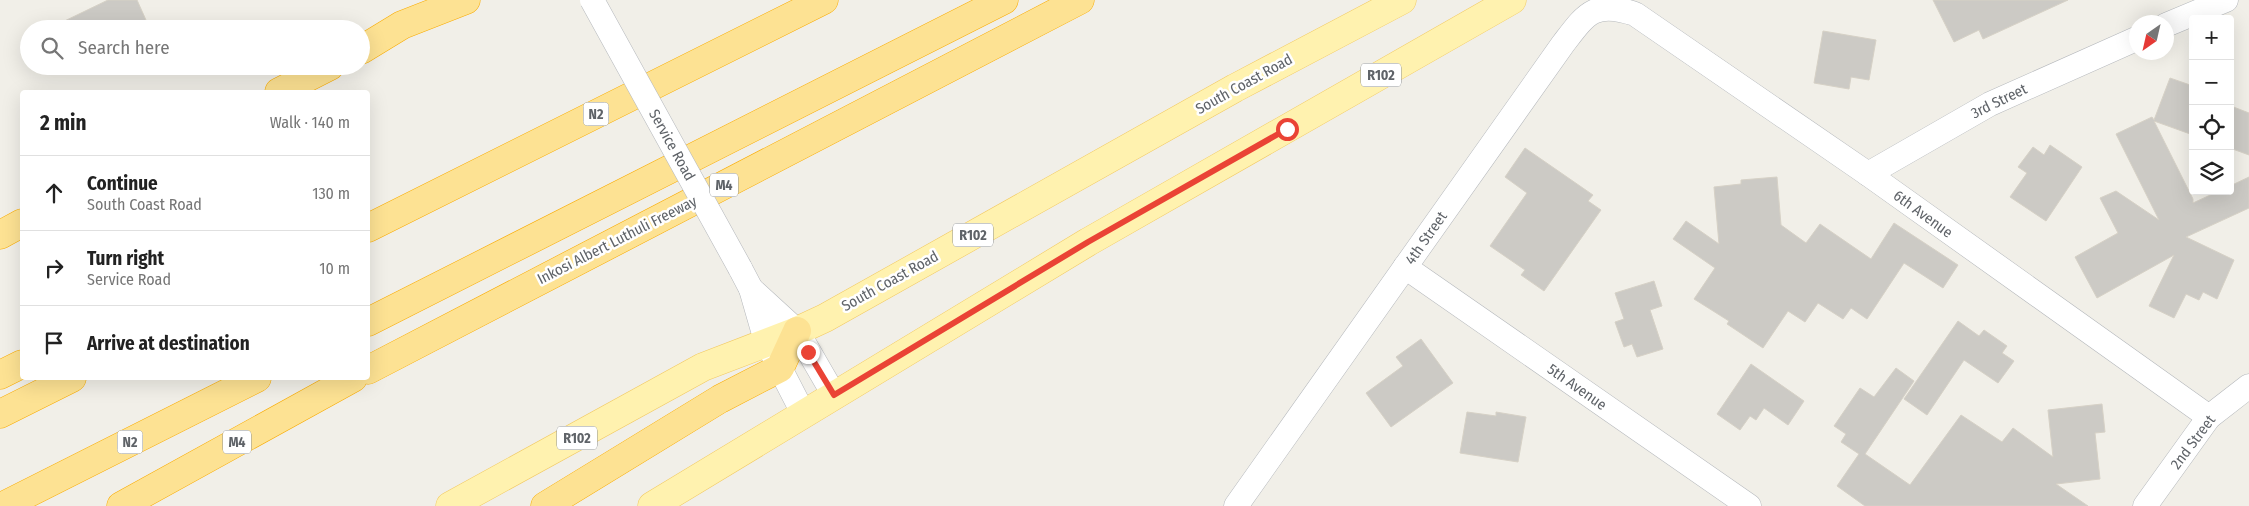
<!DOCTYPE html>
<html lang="en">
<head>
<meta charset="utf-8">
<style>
  body { margin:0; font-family:"Fira Sans Condensed",sans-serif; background:#f2f2f2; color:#222 }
  .controls { position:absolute; right:15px; top:15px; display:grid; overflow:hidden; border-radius:5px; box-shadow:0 5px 20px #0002 }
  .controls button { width:45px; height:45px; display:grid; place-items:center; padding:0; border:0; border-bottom:1px solid #e0e0e0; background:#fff; color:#222; font:25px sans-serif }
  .compass { position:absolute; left:2129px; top:15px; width:45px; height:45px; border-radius:50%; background:#fff; box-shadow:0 5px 20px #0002; rotate:214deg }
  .stop { position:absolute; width:15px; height:15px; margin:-11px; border:4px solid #ea4335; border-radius:50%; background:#fff }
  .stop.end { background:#ea4335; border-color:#fff; box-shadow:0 1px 5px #0008 }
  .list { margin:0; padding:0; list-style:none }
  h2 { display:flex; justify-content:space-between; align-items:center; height:65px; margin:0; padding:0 20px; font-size:21px }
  h2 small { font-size:16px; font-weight:400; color:#767676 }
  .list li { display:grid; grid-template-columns:32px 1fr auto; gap:15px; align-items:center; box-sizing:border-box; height:75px; padding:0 20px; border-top:1px solid #e0e0e0 }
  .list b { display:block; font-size:19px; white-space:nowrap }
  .list p { margin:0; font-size:16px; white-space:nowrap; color:#767676 }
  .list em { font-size:16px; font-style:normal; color:#767676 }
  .icon { flex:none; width:28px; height:28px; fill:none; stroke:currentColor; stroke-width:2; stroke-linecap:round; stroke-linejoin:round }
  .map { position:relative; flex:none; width:2249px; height:506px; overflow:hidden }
  .search { position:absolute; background:#fff; box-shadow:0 5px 20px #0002; left:20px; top:20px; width:350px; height:55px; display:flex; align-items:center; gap:12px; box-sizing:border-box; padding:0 18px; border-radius:28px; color:#767676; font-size:19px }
  .panel { position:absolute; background:#fff; box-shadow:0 5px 20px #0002; left:20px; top:90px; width:350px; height:290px; border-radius:5px }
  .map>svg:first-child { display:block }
  .building { fill:#cccac5; stroke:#d6d1c6 }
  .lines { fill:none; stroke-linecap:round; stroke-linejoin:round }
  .minor-casing { stroke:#b5b8bc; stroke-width:25 }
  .primary-casing { stroke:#f2c960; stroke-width:29 }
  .motorway-casing { stroke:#f9ab00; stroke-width:29 }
  .minor { stroke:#fff; stroke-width:24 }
  .primary { stroke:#fff2af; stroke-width:28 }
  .motorway { stroke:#fde293; stroke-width:28 }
  .minor-bridge-casing { stroke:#b5b8bc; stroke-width:25; stroke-linecap:butt }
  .minor-bridge { stroke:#fff; stroke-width:24 }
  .route { stroke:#ea4335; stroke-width:6 }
  .labels { text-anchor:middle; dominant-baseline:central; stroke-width:5; stroke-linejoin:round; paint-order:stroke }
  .shield { fill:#fff; stroke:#8f9295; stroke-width:1 }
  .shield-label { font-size:14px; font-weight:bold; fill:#5f6368 }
  .street-label { font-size:15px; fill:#5f6368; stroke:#fff }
</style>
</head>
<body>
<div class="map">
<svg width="2249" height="506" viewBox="0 0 2249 506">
  <rect width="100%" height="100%" fill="#f1efe8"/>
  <g class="building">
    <polygon points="108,0 137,0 150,29 48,29"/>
    <polygon points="1933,0 2068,0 1983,39 1979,30 1954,42"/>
    <polygon points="1823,31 1876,40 1869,80 1851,77 1849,89 1814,83"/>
    <polygon points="2170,78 2193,86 2193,135 2154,121 2193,199 2193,203 2219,191 2230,191 2230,186 2249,177 2249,208 2186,237 2234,260 2217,299 2203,292 2199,300 2186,294 2174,318 2149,306 2174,255 2097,298 2075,257 2118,233 2100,198 2116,191 2159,220 2116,134 2152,117 2154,120"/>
    <polygon points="2231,106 2249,113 2249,155 2230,148"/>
    <polygon points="2050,145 2082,167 2046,221 2010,197 2027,173 2018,167 2033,147 2044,155"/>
    <polygon points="1525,148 1593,195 1588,201 1601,210 1544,291 1521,275 1525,270 1490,246 1527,193 1505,177"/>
    <polygon points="1777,177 1781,225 1806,243 1820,224 1871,259 1894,223 1958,265 1943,288 1904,263 1867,319 1851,308 1843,319 1818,303 1805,322 1788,311 1763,348 1727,324 1729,321 1694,299 1715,268 1673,239 1686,221 1719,244 1714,187 1741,184 1741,180"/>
    <polygon points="1654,281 1662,306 1650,310 1663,349 1637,357 1632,344 1624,347 1615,322 1624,319 1615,293"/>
    <polygon points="1958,321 1979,336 1984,330 2007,346 2002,353 2014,361 1998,383 1964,360 1927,415 1904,399"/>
    <polygon points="1421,339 1453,383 1391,427 1366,393 1403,366 1396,357"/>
    <polygon points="1751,364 1804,401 1788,425 1764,408 1756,420 1750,416 1740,430 1717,414"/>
    <polygon points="1896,368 1914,381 1865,454 1910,485 1961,415 2002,442 2013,428 2053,457 2048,410 2102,404 2105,432 2095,433 2100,479 2056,484 2088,506 1865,506 1837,486 1859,454 1841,442 1846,434 1834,426 1860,388 1874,397"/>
    <polygon points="1467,412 1496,416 1496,412 1526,417 1518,462 1460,453"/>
  </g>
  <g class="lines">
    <g class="minor-casing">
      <g id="minor">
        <polyline points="2166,25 2226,0"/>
        <polyline points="1868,174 1990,104 2136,39"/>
        <polyline points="1405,267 1749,506"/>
        <polyline points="740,268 751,289 766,341 803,413"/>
        <polyline points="751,289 797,331 834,395"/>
        <path d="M1236 506 1563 44C1586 14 1594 0 1635 14L1868 174 2209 417"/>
        <polyline points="2145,506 2209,417 2249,386"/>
      </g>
    </g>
    <g class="primary-casing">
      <g id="primary">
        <polyline points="450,506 703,367 797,331 825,318 1235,88 1402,0"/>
        <polyline points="652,506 1088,242 1512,0"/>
      </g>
    </g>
    <g class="motorway-casing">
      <g id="motorway">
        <polyline points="361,50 402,25 466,0"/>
        <polyline points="279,92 330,66"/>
        <polyline points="368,228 824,0"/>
        <polyline points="0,235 22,223"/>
        <polyline points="368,322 1004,0"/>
        <polyline points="368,370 1080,0"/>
        <polyline points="0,375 22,364"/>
        <polyline points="0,414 72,378"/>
        <polyline points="3,506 257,378"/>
        <polyline points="121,506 353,378"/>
        <polyline points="545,506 720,399 780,368 797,331"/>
      </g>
    </g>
    <use href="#minor" class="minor"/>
    <use href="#primary" class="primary"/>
    <use href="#motorway" class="motorway"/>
    <g class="minor-bridge-casing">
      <polyline id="minor-bridge" points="592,0 740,268"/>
    </g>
    <use href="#minor-bridge" class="minor-bridge"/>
  </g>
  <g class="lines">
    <polyline class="route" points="808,352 834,395 1088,242 1287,129"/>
  </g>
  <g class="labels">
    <g class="shield">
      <rect x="1361" y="63.5" width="40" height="23" rx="4"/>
      <rect x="583.5" y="102.5" width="25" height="23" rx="4"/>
      <rect x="710" y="173.5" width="28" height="23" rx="4"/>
      <rect x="953" y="223.5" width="40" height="23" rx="4"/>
      <rect x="557" y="426.5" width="40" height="23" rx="4"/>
      <rect x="117.5" y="430.5" width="25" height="23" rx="4"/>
      <rect x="223" y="430.5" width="28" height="23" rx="4"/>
    </g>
    <g class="shield-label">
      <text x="1381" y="75">R102</text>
      <text x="596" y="114">N2</text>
      <text x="724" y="185">M4</text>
      <text x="973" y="235">R102</text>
      <text x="577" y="438">R102</text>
      <text x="130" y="442">N2</text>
      <text x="237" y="442">M4</text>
    </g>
    <g class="street-label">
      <text transform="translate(1244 84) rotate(-29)">South Coast Road</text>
      <text transform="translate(1999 101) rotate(-26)">3rd Street</text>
      <text transform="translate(672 145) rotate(61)">Service Road</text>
      <text transform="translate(1923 214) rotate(36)">6th Avenue</text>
      <text transform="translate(1426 238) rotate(-55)">4th Street</text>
      <text transform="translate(617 240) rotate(-27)">Inkosi Albert Luthuli Freeway</text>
      <text transform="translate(890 281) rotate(-29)">South Coast Road</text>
      <text transform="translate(1577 387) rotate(35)">5th Avenue</text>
      <text transform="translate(2193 442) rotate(-53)">2nd Street</text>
    </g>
  </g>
</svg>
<div class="controls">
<button>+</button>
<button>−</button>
<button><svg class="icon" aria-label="locate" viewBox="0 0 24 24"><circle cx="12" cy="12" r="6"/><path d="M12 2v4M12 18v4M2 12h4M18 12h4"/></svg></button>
<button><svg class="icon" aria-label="layers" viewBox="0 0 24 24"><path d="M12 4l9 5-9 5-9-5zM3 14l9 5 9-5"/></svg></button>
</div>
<svg class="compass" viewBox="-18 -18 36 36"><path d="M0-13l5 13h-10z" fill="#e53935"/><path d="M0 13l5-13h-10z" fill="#767676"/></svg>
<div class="stop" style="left:1287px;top:129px"></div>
<div class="stop end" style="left:808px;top:352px"></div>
<div class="search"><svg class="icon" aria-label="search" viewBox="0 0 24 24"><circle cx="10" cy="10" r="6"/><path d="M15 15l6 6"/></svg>Search here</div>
<section class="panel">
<h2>2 min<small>Walk · 140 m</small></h2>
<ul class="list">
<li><svg class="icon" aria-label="ahead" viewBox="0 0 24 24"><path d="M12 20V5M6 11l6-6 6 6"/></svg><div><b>Continue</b><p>South Coast Road</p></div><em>130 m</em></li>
<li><svg class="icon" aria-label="right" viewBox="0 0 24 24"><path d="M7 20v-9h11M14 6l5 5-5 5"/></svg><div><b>Turn right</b><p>Service Road</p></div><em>10 m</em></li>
<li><svg class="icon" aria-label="arrive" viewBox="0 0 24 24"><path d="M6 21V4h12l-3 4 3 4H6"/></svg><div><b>Arrive at destination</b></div></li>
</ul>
</section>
</div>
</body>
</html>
